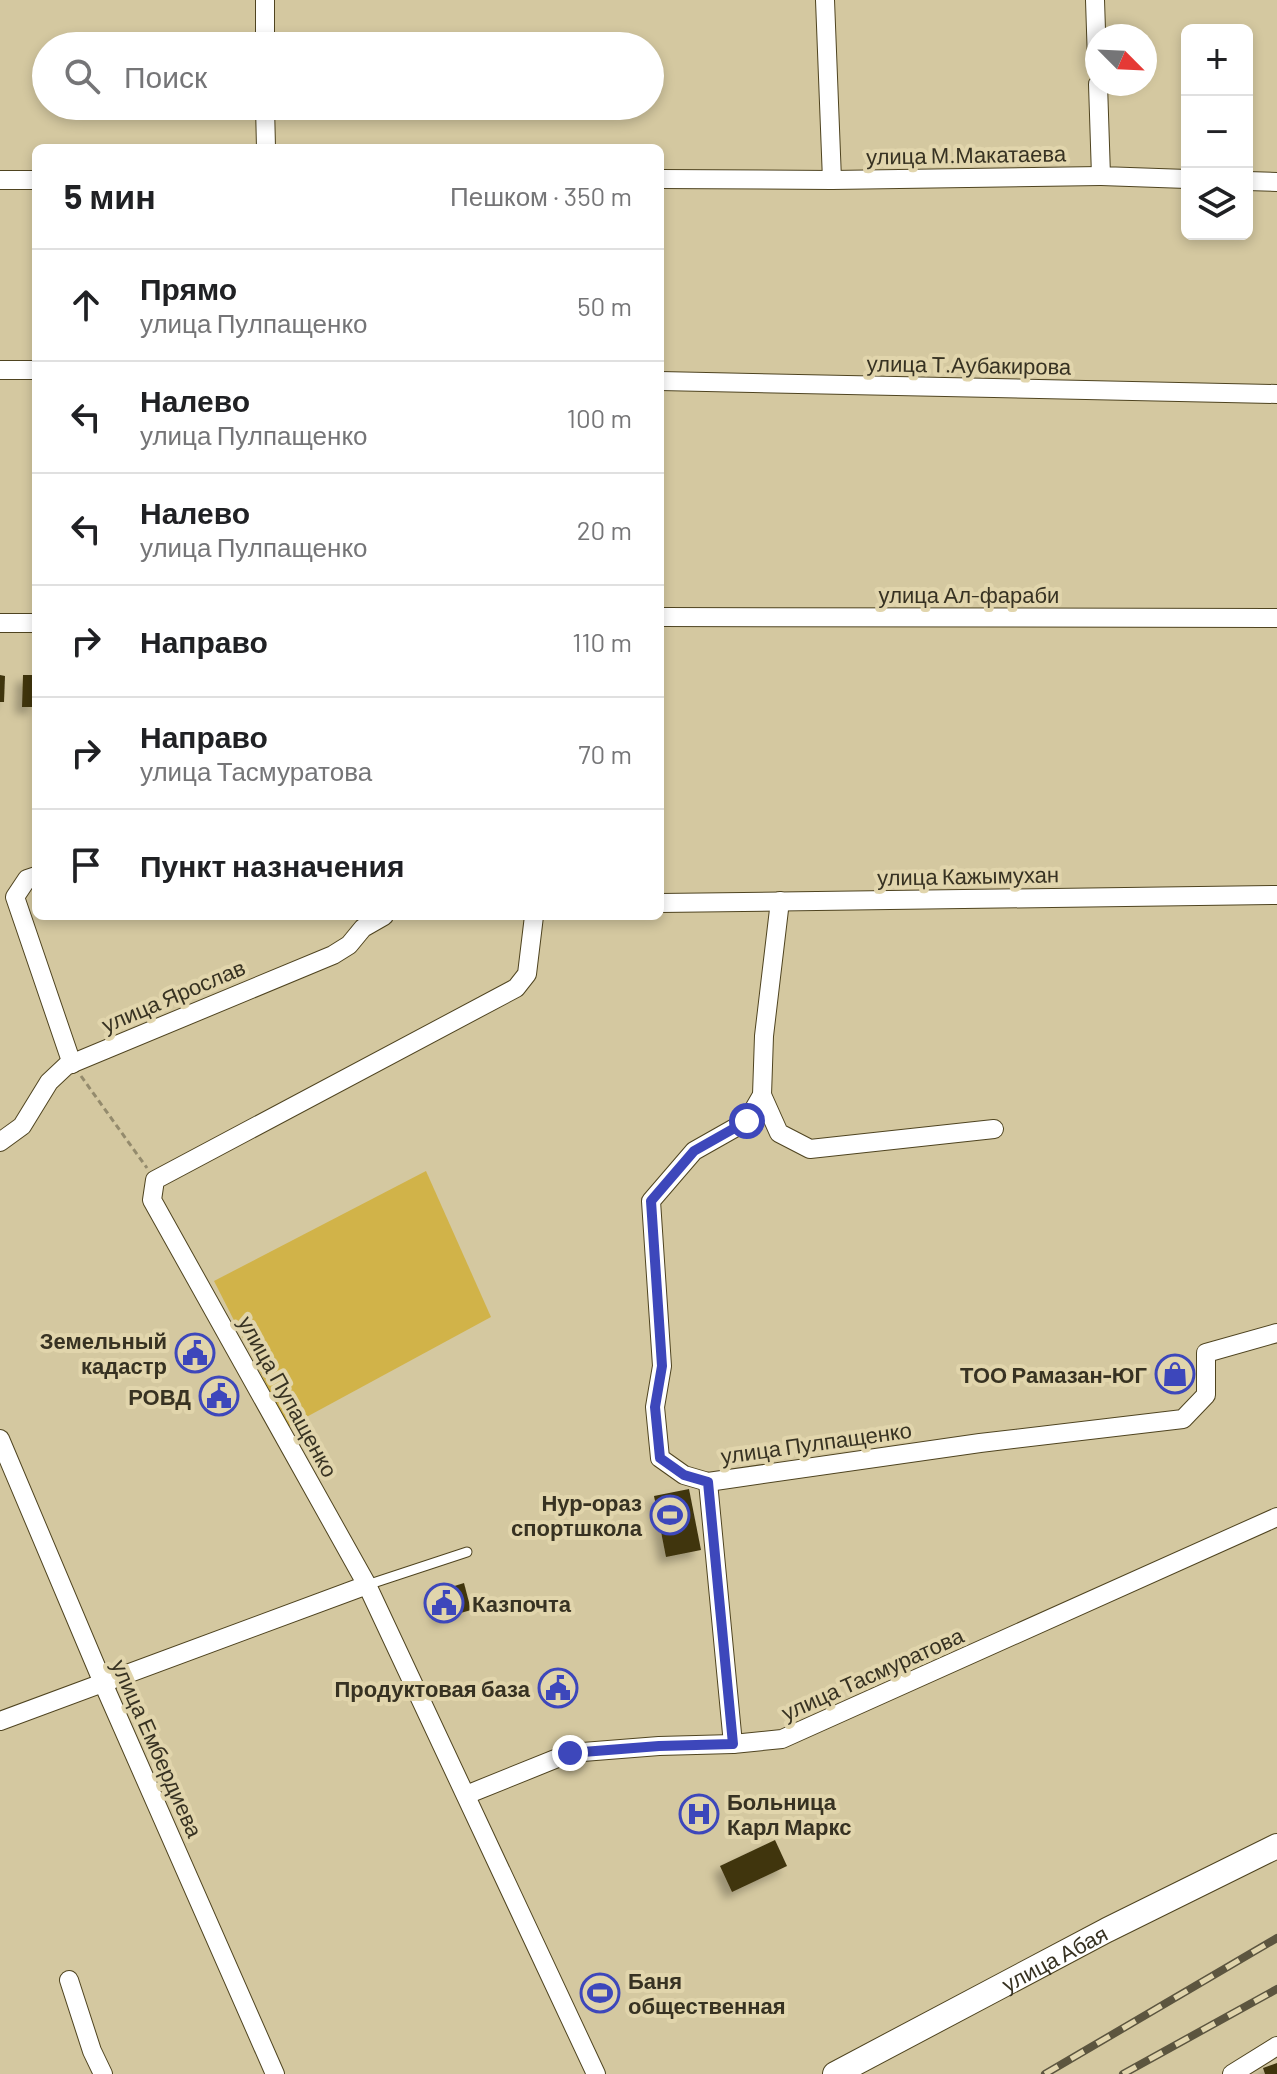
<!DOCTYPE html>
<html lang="ru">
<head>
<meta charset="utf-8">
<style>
  body { margin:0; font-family:Barlow,sans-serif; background:#f6f6f6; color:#202124 }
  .controls { position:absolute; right:24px; top:24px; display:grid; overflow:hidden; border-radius:12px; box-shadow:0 4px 12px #0003 }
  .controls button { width:72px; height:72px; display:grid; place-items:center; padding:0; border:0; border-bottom:2px solid #e0e0e0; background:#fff; color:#202124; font:40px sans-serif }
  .compass { position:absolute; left:1085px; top:24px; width:72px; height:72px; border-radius:50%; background:#fff; box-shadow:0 4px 12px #0003; rotate:114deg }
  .stop { position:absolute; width:24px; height:24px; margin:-18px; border:6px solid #3d47bb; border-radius:50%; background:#fff }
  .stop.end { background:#3d47bb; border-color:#fff; box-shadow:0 2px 8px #0008 }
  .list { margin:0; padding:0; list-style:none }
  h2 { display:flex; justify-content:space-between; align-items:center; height:104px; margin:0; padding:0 32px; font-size:34px }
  h2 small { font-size:26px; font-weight:400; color:#757577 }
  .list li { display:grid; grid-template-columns:52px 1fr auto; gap:24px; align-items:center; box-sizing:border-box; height:112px; padding:0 32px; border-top:2px solid #e0e0e0 }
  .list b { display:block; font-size:30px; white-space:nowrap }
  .list p { margin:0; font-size:26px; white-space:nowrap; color:#757577 }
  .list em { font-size:26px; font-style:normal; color:#757577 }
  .icon { flex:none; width:44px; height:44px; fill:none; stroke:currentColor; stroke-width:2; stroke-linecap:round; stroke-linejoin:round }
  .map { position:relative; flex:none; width:1277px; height:2074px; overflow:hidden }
  .search { position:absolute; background:#fff; box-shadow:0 4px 12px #0003; left:32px; top:32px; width:632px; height:88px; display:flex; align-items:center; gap:20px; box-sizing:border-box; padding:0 28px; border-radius:44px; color:#757577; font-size:30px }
  .panel { position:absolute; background:#fff; box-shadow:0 4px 12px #0003; left:32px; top:144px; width:632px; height:776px; border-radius:12px }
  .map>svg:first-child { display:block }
  .green { fill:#d1b349 }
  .building { fill:#3f340f; filter:url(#shadow) }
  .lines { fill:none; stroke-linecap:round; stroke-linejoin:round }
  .lane-casing { stroke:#4f4420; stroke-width:11 }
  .street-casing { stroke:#4f4420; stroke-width:20 }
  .secondary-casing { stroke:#4f4420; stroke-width:26 }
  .path { stroke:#948b6d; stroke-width:3; stroke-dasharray:6 4; stroke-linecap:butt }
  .lane { stroke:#fff; stroke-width:9 }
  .street { stroke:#fff; stroke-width:18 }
  .secondary { stroke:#fff; stroke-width:24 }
  .rail-casing { stroke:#5c553f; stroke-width:8 }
  .rail { stroke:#e1d5ac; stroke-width:5; stroke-dasharray:15; stroke-linecap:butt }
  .route { stroke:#3d47bb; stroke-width:10 }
  .labels { text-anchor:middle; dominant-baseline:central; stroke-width:8; stroke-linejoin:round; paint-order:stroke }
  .street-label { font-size:22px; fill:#373222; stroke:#e1d5ac }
  .poi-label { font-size:22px; font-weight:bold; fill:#373222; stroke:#e1d5ac; text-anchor:end }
</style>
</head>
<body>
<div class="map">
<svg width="1277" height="2074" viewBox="0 0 1277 2074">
  <defs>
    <filter id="shadow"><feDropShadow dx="-7" dy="7" stdDeviation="4" flood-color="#0004"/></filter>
  </defs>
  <rect width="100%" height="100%" fill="#d4c8a0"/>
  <polygon class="green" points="426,1171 491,1317 288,1427 214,1281"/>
  <g class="building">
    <polygon points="0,675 5,676 4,702 0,702"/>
    <polygon points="23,675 36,675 36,707 22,707"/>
    <polygon points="689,1489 701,1550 666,1557 654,1496"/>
    <polygon points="464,1583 471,1610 440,1619 432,1593"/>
    <polygon points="775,1840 787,1866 732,1892 720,1866"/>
    <polygon points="1277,2063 1277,2074 1265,2074 1263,2068"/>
  </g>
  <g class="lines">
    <g class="lane-casing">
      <polyline id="lane" points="367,1585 467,1552"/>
    </g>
    <g class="street-casing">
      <g id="street">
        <polyline points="265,0 265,46"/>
        <polyline points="825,0 832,180"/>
        <polyline points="1095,0 1097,61"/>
        <polyline points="1098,84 1101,176 1187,179"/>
        <polyline points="265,106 266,148"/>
        <polyline points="660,179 832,180 1101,176"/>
        <polyline points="0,180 36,180"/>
        <polyline points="1247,181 1277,182"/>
        <polyline points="0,370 36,370"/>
        <polyline points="660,381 1277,394"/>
        <polyline points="660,617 1277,618"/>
        <polyline points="0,623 36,623"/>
        <polyline points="36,876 27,879 15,897 72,1064"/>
        <polyline points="780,901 764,1036 762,1095 747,1121 694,1151 651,1201 662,1366 655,1407 660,1458 684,1475 708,1482 980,1443 1183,1419 1206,1395 1206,1353 1277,1333"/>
        <polyline points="660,903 1277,895"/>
        <polyline points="534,916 527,974 516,988 155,1180 152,1200 367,1585 596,2074"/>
        <polyline points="762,1095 779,1133 810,1149 994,1129"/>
        <polyline points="0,1142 22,1126 49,1082 66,1066 333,955 349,945 363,928 384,916"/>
        <polyline points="0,1439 103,1683 275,2074"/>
        <polyline points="708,1482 733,1744"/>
        <polyline points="0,1721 367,1585"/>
        <polyline points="466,1795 570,1753 659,1746 733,1744 782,1739 1277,1517"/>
        <polyline points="69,1980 92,2051 103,2074"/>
        <polyline points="1232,2074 1277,2046"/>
      </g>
    </g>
    <g class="secondary-casing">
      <g id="secondary">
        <path id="s1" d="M835 2074 1107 1930 1277 1846"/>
      </g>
    </g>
    <polyline class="path" points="81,1076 147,1168"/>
    <use href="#lane" class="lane"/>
    <use href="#street" class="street"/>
    <use href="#secondary" class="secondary"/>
    <g class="rail-casing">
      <g id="rail">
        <polyline points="1045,2074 1277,1938"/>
        <polyline points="1123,2074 1277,1989"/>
      </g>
    </g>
    <use href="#rail" class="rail"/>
  </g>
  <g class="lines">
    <polyline class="route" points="570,1753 659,1746 733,1744 708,1482 684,1475 660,1458 655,1407 662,1366 651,1201 694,1151 747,1121"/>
  </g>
  <defs>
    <g id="civic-ring" transform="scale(2)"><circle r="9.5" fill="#e1d5ac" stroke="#3d47bb" stroke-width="1.5"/><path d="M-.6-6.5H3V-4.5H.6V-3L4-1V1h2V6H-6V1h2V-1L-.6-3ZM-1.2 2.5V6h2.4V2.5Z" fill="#3d47bb"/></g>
    <g id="shop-ring" transform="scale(2)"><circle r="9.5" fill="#e1d5ac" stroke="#3d47bb" stroke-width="1.5"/><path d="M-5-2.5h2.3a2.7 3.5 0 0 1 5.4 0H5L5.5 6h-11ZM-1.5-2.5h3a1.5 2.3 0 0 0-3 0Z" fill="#3d47bb"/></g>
    <g id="stadium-ring" transform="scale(2)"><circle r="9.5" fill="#e1d5ac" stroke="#3d47bb" stroke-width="1.5"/><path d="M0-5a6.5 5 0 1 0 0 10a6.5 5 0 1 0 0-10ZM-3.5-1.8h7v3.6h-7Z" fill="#3d47bb"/></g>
    <g id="hospital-ring" transform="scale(2)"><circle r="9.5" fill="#e1d5ac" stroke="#3d47bb" stroke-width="1.5"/><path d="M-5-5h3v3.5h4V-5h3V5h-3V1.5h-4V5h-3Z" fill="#3d47bb"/></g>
  </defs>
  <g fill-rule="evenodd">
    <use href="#civic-ring" x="195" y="1353"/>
    <use href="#shop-ring" x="1175" y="1374"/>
    <use href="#civic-ring" x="219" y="1396"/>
    <use href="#stadium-ring" x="670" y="1515"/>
    <use href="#civic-ring" x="444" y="1603"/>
    <use href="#civic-ring" x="558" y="1688"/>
    <use href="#hospital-ring" x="699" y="1814"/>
    <use href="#stadium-ring" x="600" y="1993"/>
  </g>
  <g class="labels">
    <g class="street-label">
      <text transform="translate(966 154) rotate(-1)">улица М.Макатаева</text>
      <text transform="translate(969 364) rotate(1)">улица Т.Аубакирова</text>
      <text x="969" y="594">улица Ал-фараби</text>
      <text transform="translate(968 875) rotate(-1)">улица Кажымухан</text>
      <text transform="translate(173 995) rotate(-23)">улица Ярослав</text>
      <text transform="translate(289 1396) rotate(61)">улица Пупащенко</text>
      <text transform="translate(816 1442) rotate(-8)">улица Пулпащенко</text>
      <text transform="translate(872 1673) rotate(-24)">улица Тасмуратова</text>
      <text transform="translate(158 1748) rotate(66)">улица Ембердиева</text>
      <text stroke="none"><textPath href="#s1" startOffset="248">улица Абая</textPath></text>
    </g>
    <g class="poi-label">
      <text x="167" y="1340">Земельный<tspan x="167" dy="25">кадастр</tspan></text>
      <text x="1147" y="1374">ТОО Рамазан-ЮГ</text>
      <text x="191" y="1396">РОВД</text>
      <text x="642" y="1502">Нур-ораз<tspan x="642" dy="25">спортшкола</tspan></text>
      <text x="472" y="1603" text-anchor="start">Казпочта</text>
      <text x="530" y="1688">Продуктовая база</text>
      <text x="727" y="1801" text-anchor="start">Больница<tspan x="727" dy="25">Карл Маркс</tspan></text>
      <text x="628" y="1980" text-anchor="start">Баня<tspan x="628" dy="25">общественная</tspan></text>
    </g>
  </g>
</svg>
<div class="controls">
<button>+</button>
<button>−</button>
<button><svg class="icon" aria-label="layers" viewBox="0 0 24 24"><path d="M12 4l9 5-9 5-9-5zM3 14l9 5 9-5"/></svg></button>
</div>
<svg class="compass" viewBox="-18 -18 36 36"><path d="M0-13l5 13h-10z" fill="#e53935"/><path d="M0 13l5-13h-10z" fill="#757577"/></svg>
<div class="stop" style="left:747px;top:1121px"></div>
<div class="stop end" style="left:570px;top:1753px"></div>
<div class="search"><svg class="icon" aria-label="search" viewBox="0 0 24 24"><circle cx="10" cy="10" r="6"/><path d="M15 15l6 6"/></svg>Поиск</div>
<section class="panel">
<h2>5 мин<small>Пешком · 350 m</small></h2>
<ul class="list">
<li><svg class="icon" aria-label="ahead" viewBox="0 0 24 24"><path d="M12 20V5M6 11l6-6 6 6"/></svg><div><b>Прямо</b><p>улица Пулпащенко</p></div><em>50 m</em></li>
<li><svg class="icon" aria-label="left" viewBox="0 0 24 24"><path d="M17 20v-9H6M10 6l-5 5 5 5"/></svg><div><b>Налево</b><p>улица Пулпащенко</p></div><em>100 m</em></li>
<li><svg class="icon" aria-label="left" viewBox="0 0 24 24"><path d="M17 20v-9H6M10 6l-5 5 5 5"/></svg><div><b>Налево</b><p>улица Пулпащенко</p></div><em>20 m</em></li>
<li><svg class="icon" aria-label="right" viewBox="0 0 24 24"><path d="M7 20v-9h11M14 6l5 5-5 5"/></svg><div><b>Направо</b></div><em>110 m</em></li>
<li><svg class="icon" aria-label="right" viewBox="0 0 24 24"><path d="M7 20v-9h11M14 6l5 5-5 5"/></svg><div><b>Направо</b><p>улица Тасмуратова</p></div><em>70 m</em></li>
<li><svg class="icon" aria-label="arrive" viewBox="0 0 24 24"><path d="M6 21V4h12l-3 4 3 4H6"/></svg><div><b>Пункт назначения</b></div></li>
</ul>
</section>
</div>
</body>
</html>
